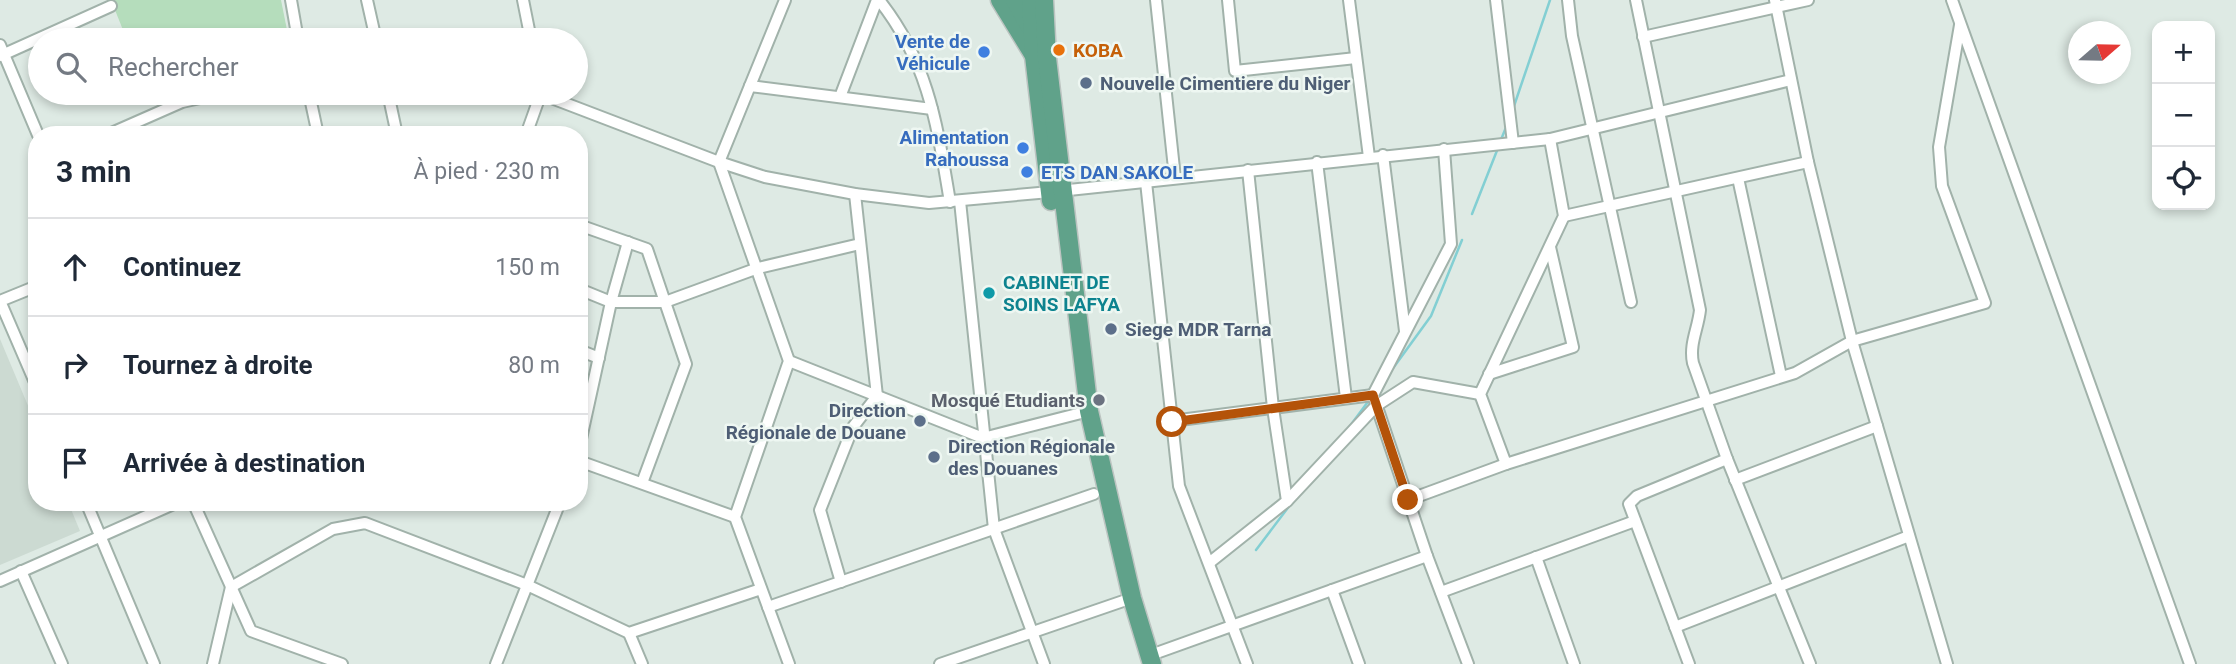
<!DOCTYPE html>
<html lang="fr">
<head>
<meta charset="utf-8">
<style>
  body { margin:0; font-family:Roboto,sans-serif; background:#f2f2f3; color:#1f2937 }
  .controls { position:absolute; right:21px; top:21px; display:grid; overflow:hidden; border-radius:14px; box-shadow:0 4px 10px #0003 }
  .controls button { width:63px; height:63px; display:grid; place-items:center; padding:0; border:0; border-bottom:2px solid #e0e1e3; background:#fff; color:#1f2937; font:35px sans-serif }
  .compass { position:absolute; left:2068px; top:21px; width:63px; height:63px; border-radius:50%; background:#fff; box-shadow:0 4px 10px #0003; rotate:70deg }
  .stop { position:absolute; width:21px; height:21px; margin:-16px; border:5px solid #b45309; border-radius:50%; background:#fff }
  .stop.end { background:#b45309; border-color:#fff; box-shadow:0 2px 7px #0008 }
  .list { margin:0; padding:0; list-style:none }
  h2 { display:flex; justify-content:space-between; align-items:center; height:91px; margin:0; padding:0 28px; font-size:30px }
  h2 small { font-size:23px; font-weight:400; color:#747a83 }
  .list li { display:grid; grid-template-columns:46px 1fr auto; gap:21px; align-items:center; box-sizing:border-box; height:98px; padding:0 28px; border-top:2px solid #e0e1e3 }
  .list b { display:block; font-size:26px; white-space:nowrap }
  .list em { font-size:23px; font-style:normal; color:#747a83 }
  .icon { flex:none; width:38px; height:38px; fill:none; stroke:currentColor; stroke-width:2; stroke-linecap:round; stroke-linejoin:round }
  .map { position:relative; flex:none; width:2236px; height:664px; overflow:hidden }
  .search { position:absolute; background:#fff; box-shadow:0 4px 10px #0003; left:28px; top:28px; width:560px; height:77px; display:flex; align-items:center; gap:18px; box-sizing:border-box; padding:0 24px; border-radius:38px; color:#747a83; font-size:26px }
  .panel { position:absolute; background:#fff; box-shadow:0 4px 10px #0003; left:28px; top:126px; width:560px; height:385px; border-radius:28px }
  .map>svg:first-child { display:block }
  .built { fill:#ccdad2 }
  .green { fill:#b5ddbc }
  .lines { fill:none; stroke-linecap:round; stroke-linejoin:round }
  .stream { stroke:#83cfd3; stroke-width:2.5 }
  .street-casing { stroke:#a1b2aa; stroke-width:14 }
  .primary-casing { stroke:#bcc4c1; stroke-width:21 }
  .street { stroke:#fff; stroke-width:10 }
  .primary { stroke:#60a28a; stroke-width:18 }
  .route { stroke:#b45309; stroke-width:9 }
  .food-dot { fill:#e8710a; stroke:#eef7f2; stroke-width:2.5 }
  .shop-dot { fill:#3f7fe0; stroke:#eef7f2; stroke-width:2.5 }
  .service-dot { fill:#5c6f8a; stroke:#eef7f2; stroke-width:2.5 }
  .culture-dot { fill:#0f9aa8; stroke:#eef7f2; stroke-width:2.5 }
  .worship-dot { fill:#6b7280; stroke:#eef7f2; stroke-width:2.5 }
  .labels { text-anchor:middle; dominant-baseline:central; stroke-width:5; stroke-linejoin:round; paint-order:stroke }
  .shop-label { font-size:19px; font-weight:bold; fill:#366cbe; stroke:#eef7f2; text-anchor:end }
  .food-label { font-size:19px; font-weight:bold; fill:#c56008; stroke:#eef7f2; text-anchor:start }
  .service-label { font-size:19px; font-weight:bold; fill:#4e5e75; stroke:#eef7f2; text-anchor:start }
  .culture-label { font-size:19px; font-weight:bold; fill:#0d838f; stroke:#eef7f2; text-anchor:start }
  .worship-label { font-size:19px; font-weight:bold; fill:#5b616d; stroke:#eef7f2; text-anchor:end }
</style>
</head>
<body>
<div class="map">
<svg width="2236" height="664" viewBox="0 0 2236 664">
  <rect width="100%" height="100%" fill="#deeae4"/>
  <polygon class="built" points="0,339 37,427 37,502 68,502 80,531 0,565"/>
  <polygon class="green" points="111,0 281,0 289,40 127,40"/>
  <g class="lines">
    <g class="stream">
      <polyline points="1513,109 1550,0"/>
      <polyline points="1500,142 1507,125"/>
      <polyline points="1472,214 1498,148"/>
      <polyline points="1391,371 1431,316 1462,240"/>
      <polyline points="1347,430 1370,399"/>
      <polyline points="1256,550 1290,505"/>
    </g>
    <g class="street-casing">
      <g id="street">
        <polyline points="291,0 298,40"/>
        <polyline points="367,0 376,40"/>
        <polyline points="523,0 531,40"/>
        <polyline points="785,0 719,162 789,361 735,517 789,664"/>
        <path d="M879 0C929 63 937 125 950 202"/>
        <polyline points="1156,0 1175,178"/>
        <polyline points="1228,0 1235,71 1356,58"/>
        <polyline points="1349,0 1369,157"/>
        <polyline points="1496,0 1513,143"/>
        <polyline points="1568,0 1572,36 1631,302"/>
        <path d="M1636 0 1700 310C1698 329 1689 344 1693 363L1727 459 1810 664"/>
        <polyline points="1775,0 1808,162 1852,341 1947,664"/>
        <polyline points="1952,0 2190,664"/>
        <polyline points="1643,37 1808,0"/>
        <polyline points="0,45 38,135"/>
        <polyline points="0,56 111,6"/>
        <polyline points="750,86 932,109"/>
        <polyline points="309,93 318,135"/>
        <polyline points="388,93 397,135"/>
        <polyline points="541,94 719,162 765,177 855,194 929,203 1050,192 1550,139 1791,80"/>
        <polyline points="840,97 877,0"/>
        <polyline points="107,135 182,102 223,93"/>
        <polyline points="526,135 541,93"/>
        <polyline points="1444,149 1451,244 1373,395 1427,556 1468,664"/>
        <polyline points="1383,155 1405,331"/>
        <polyline points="1317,162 1346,398"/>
        <polyline points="1738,178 1781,376"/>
        <polyline points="1146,182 1179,486 1247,664"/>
        <polyline points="960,201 994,529 1044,664"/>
        <polyline points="1564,216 1808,162"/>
        <polyline points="579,225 647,249 686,364 642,483"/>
        <polyline points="37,286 0,301 37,387"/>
        <polyline points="579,289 611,302 665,302 758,268 860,244"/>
        <polyline points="579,350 599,358"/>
        <polyline points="789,361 983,438 1089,411"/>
        <polyline points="1489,374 1573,347 1550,247"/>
        <polyline points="1172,421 1373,395"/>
        <polyline points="579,448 611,302 628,242"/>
        <polyline points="579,461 735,517"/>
        <polyline points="1506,464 1480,394 1564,216 1550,139"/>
        <polyline points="1735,480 1877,426"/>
        <polyline points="1408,500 1506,464 1795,373 1852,341 1985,303 1942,186 1939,147 1960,25"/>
        <polyline points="1287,501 1376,406 1413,382 1480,394"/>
        <polyline points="86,502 154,664"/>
        <polyline points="193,502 251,631 342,664"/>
        <polyline points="1536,557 1574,664"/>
        <polyline points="1209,563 1287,501 1273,408 1248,170"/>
        <polyline points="21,571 62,664"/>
        <polyline points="0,581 178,502"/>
        <polyline points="841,582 820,510 853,427 877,396 855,194"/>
        <polyline points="1332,590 1359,664"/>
        <polyline points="1441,592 1635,521"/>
        <polyline points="768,607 1094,494"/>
        <polyline points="1675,627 1909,536"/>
        <polyline points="629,633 642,664"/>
        <polyline points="1148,656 1427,556"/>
        <polyline points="213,664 231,587 333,529 365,523 527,585 629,633 761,589"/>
        <polyline points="496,664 560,502"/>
        <polyline points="940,664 1132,598"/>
        <polyline points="1689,664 1629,504 1637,496 1727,459"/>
      </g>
    </g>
    <g class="primary-casing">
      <g id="primary">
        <polyline points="1000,0 1033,54"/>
        <polyline points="1015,0 1030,27"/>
        <polyline points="1031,0 1034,56 1051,201"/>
        <polyline points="1044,0 1047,58 1089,411 1132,598 1152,664"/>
      </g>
    </g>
    <use href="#street" class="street"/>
    <use href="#primary" class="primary"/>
  </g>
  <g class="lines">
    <polyline class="route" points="1172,422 1373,395 1408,500"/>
  </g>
  <circle class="food-dot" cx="1059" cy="50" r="7"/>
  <g class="shop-dot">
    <circle cx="984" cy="52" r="7"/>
    <circle cx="1023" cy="148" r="7"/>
    <circle cx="1027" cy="172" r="7"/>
  </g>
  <g class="service-dot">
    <circle cx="1086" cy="83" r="7"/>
    <circle cx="1111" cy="329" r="7"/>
    <circle cx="920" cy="421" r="7"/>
    <circle cx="934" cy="457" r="7"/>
  </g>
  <circle class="culture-dot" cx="989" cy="293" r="7"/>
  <circle class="worship-dot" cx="1099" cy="400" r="7"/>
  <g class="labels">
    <g class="shop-label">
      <text x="970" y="41">Vente de<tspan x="970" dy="22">Véhicule</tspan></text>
      <text x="1009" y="137">Alimentation<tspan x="1009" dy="22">Rahoussa</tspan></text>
      <text x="1041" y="172" text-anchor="start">ETS DAN SAKOLE</text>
    </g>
    <g class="food-label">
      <text x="1073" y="50">KOBA</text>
    </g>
    <g class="service-label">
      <text x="1100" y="83">Nouvelle Cimentiere du Niger</text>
      <text x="1125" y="329">Siege MDR Tarna</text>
      <text x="906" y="410" text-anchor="end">Direction<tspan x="906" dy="22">Régionale de Douane</tspan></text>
      <text x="948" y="446">Direction Régionale<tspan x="948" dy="22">des Douanes</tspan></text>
    </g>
    <g class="culture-label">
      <text x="1003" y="282">CABINET DE<tspan x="1003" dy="22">SOINS LAFYA</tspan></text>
    </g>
    <g class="worship-label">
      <text x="1085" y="400">Mosqué Etudiants</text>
    </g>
  </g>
</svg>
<div class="controls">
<button>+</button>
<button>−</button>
<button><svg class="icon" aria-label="locate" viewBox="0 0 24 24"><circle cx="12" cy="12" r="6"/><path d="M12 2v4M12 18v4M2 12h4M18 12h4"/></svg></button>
</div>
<svg class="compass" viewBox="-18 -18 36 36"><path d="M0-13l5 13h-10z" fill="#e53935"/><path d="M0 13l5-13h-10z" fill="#747a83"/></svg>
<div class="stop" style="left:1172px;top:422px"></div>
<div class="stop end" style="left:1408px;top:500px"></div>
<div class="search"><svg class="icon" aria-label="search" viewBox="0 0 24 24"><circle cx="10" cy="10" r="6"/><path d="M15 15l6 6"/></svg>Rechercher</div>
<section class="panel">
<h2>3 min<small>À pied · 230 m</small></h2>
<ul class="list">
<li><svg class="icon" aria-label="ahead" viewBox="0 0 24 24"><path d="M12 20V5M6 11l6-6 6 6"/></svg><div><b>Continuez</b></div><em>150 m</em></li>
<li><svg class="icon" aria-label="right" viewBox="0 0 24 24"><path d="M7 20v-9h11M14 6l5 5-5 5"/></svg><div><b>Tournez à droite</b></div><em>80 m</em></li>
<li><svg class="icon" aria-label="arrive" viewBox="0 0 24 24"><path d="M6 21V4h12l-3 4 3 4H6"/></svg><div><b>Arrivée à destination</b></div></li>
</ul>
</section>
</div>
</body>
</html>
